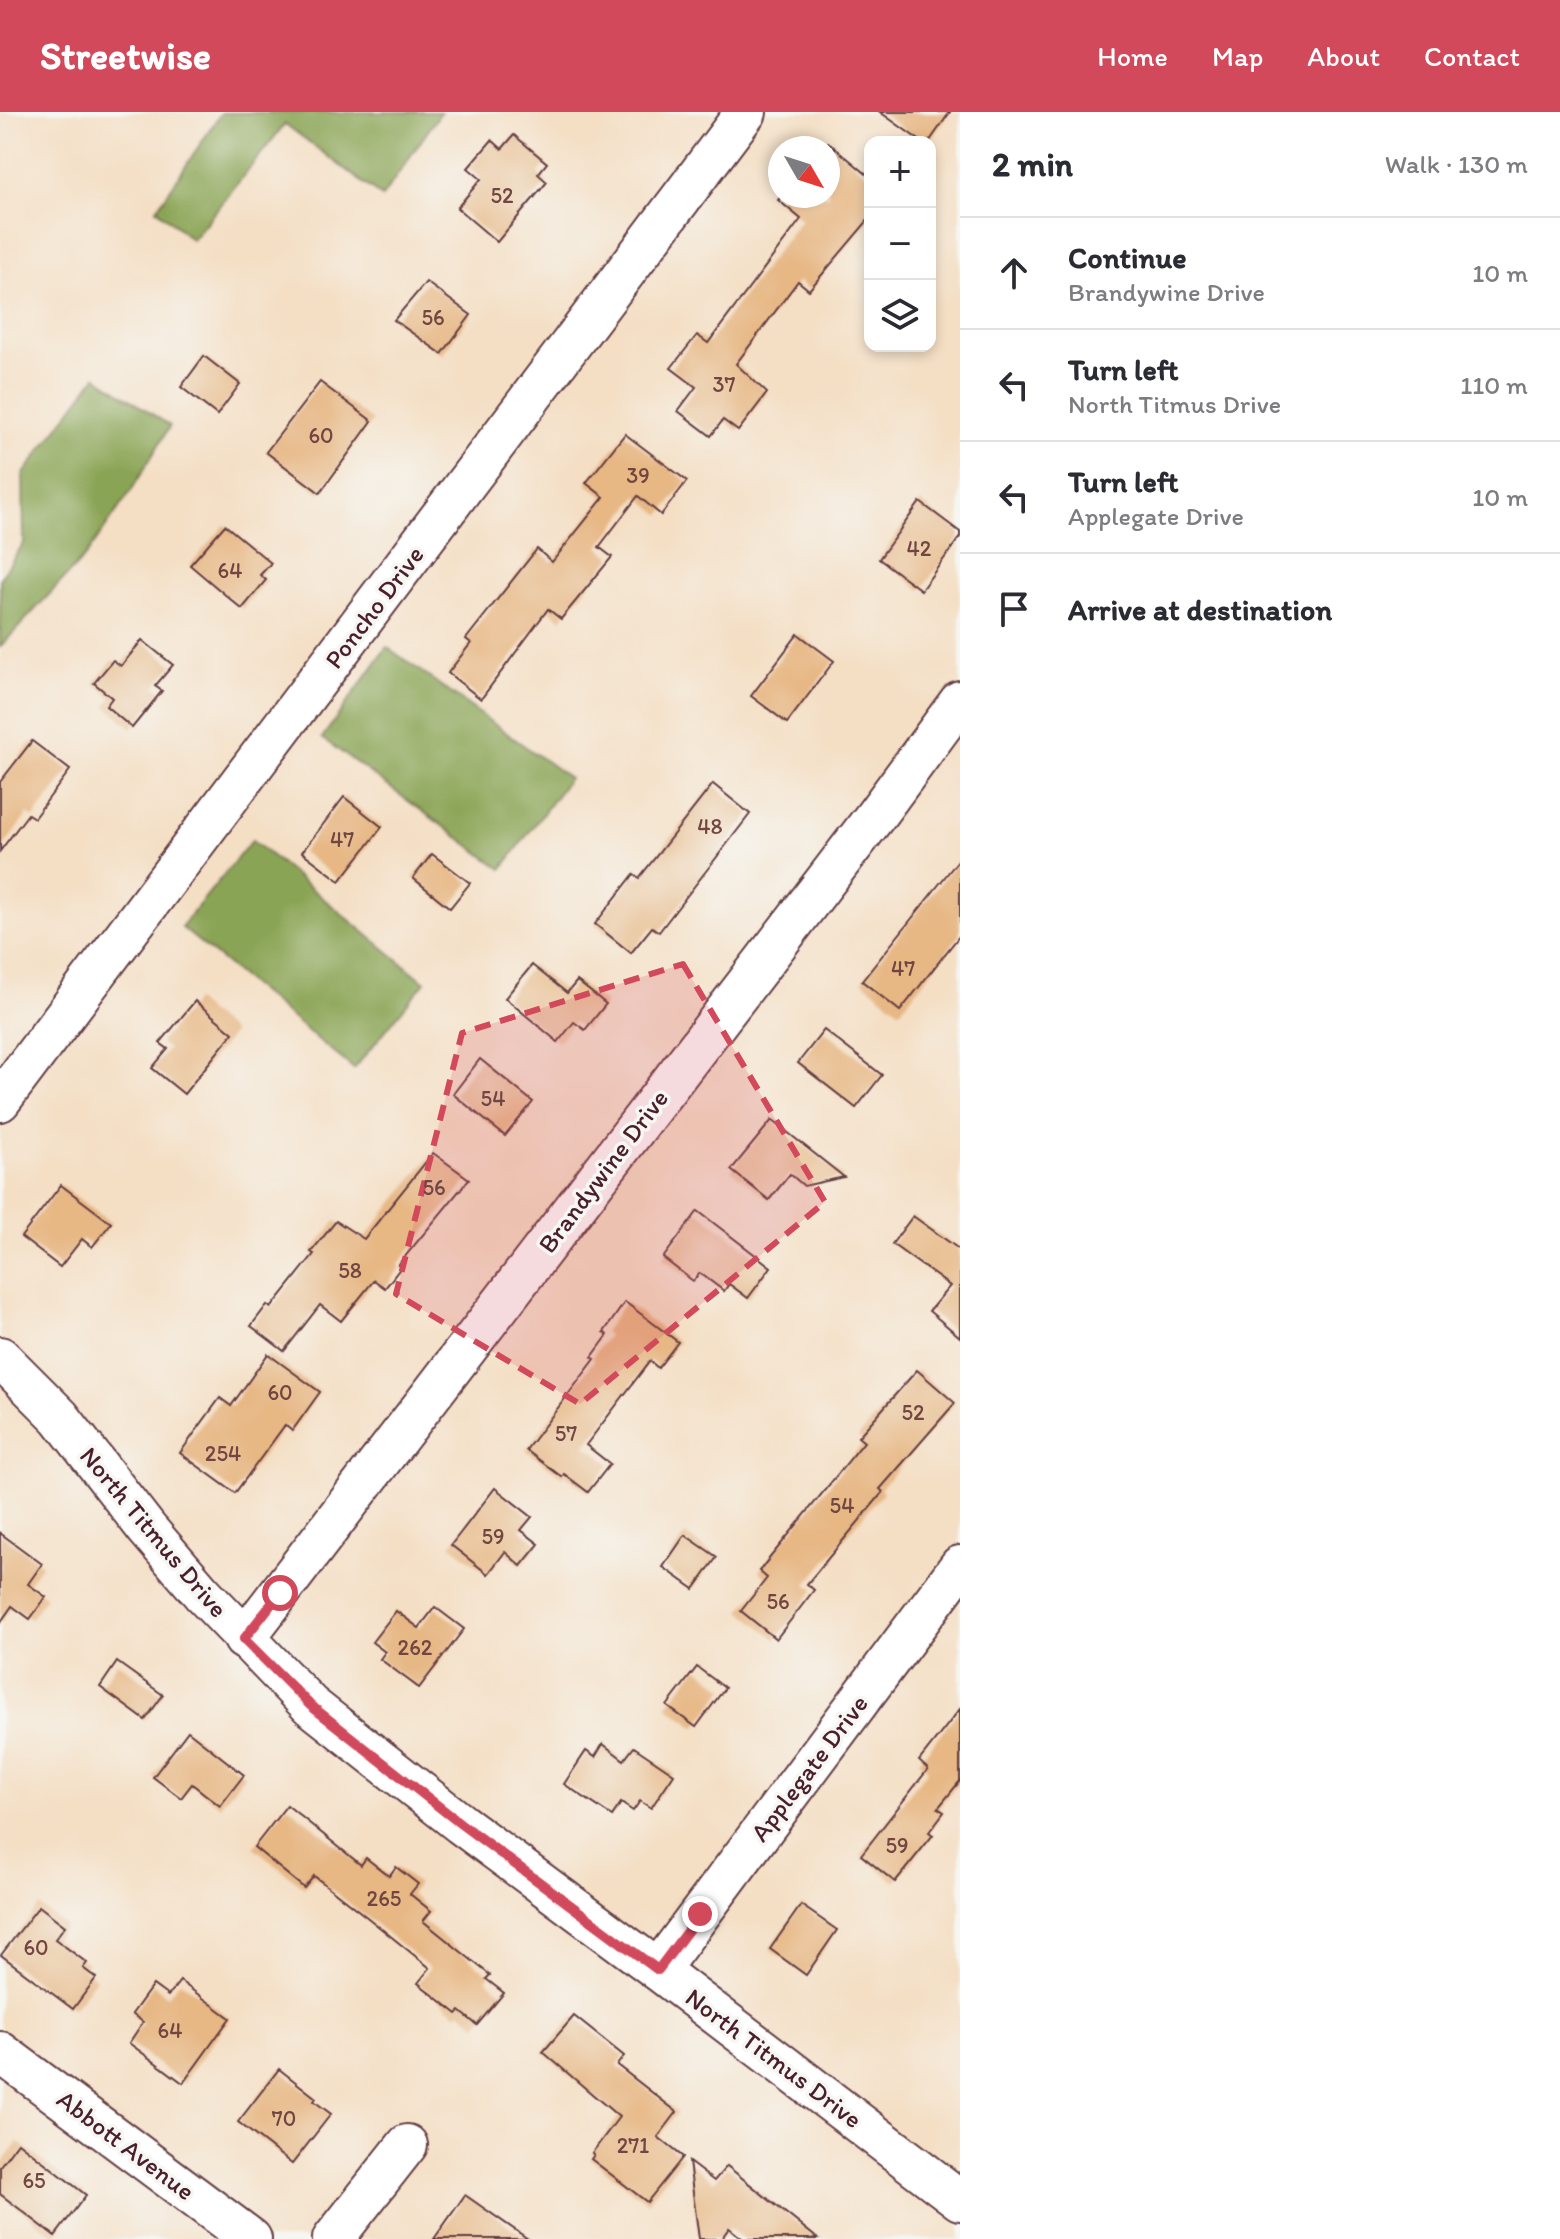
<!DOCTYPE html>
<html lang="en">
<head>
<meta charset="utf-8">
<style>
  body { margin:0; font-family:Itim,sans-serif; background:#f7f7f7; color:#2b2b33 }
  .controls { position:absolute; right:24px; top:24px; display:grid; overflow:hidden; border-radius:16px; box-shadow:0 4px 12px #0003 }
  .controls button { width:72px; height:72px; display:grid; place-items:center; padding:0; border:0; border-bottom:2px solid #e1e1e2; background:#fff; color:#2b2b33; font:40px sans-serif }
  .compass { position:absolute; left:768px; top:24px; width:72px; height:72px; border-radius:50%; background:#fff; box-shadow:0 4px 12px #0003; rotate:129deg }
  .stop { position:absolute; width:24px; height:24px; margin:-18px; border:6px solid #d1495b; border-radius:50%; background:#fff }
  .stop.end { background:#d1495b; border-color:#fff; box-shadow:0 2px 8px #0008 }
  .list { margin:0; padding:0; list-style:none }
  h2 { display:flex; justify-content:space-between; align-items:center; height:104px; margin:0; padding:0 32px; font-size:34px }
  h2 small { font-size:26px; font-weight:400; color:#7c7c81 }
  .list li { display:grid; grid-template-columns:52px 1fr auto; gap:24px; align-items:center; box-sizing:border-box; height:112px; padding:0 32px; border-top:2px solid #e1e1e2 }
  .list b { display:block; font-size:30px; white-space:nowrap }
  .list p { margin:0; font-size:26px; white-space:nowrap; color:#7c7c81 }
  .list em { font-size:26px; font-style:normal; color:#7c7c81 }
  .icon { flex:none; width:44px; height:44px; fill:none; stroke:currentColor; stroke-width:2; stroke-linecap:round; stroke-linejoin:round }
  .map { position:relative; flex:none; width:960px; height:2127px; overflow:hidden }
  header { display:flex; align-items:center; gap:48px; box-sizing:border-box; height:112px; padding:0 40px; background:#d1495b; color:#fff }
  header strong { font-size:38px }
  nav { display:flex; gap:44px; margin-inline-start:auto; font-size:28px }
  main { display:flex }
  aside { flex:1; background:#fff }
  .map>svg:first-child { display:block }
  .forest { fill:#8aa455; stroke:#6a6240; stroke-width:2 }
  .building { fill:#e7b784 }
  .lines { fill:none; stroke-linecap:round; stroke-linejoin:round }
  .street-casing { stroke:#643c42; stroke-width:44 }
  .street { stroke:#fff; stroke-width:40 }
  .route { stroke:#d1495b; stroke-width:10 }
  .marked { fill:#d1495b; fill-opacity:0.2; stroke:#d1495b; stroke-width:6; stroke-dasharray:16 10; stroke-linejoin:round }
  .labels { text-anchor:middle; dominant-baseline:central; stroke-width:7; stroke-linejoin:round; paint-order:stroke }
  .number-label { font-size:22px; fill:#714541 }
  .street-label { font-size:26px; fill:#4a1f2b; stroke:#f6f6f2 }
</style>
</head>
<body>
<header>
<strong>Streetwise</strong>
<nav><a>Home</a><a>Map</a><a>About</a><a>Contact</a></nav>
</header>
<main>
<div class="map">
<svg width="960" height="2127" viewBox="0 0 960 2127">
  <rect width="100%" height="100%" fill="#f6f6f2"/>
  <filter id="ink" filterUnits="userSpaceOnUse"><feTurbulence type="fractalNoise" baseFrequency=".0125" numOctaves="2"/><feDisplacementMap in="SourceGraphic" scale="16" xChannelSelector="R" yChannelSelector="G"/><feConvolveMatrix kernelMatrix="1 2 1 2 8 2 1 2 1" color-interpolation-filters="sRGB"/></filter>
  <filter id="wash" filterUnits="userSpaceOnUse"><feTurbulence type="fractalNoise" baseFrequency=".006" numOctaves="4" result="noise"/><feDisplacementMap in="SourceGraphic" scale="32" xChannelSelector="R" yChannelSelector="G"/><feGaussianBlur stdDeviation="1.8" result="paint"/><feColorMatrix in="noise" values="0 0 0 0 0 0 0 0 0 0 0 0 0 0 0 0 0 1.4 0 .05"/><feComposite in="paint" operator="in"/></filter>
  <g filter="url(#wash)">
    <rect width="100%" height="100%" fill="#f4dfc5"/>
    <g class="forest">
      <polygon points="441,0 382,85 285,12 192,128 157,97 221,1"/>
      <polygon points="96,264 170,314 131,379 87,442 0,535 0,466 24,431 23,363"/>
      <polygon points="387,535 569,666 502,757 322,626"/>
      <polygon points="252,728 425,870 354,957 181,815"/>
    </g>
    <g id="blocks">
      <g class="building">
        <polygon points="880,0 950,0 929,30 922,30"/>
        <polygon points="514,23 547,51 538,62 547,70 497,130 457,96 481,67 468,56 492,28 502,37"/>
        <polygon points="828,30 870,65 870,106 809,178 798,169 736,252 767,281 738,319 723,308 711,324 678,299 696,275 671,256 697,223 708,231 801,107 778,88 782,84 828,84 828,36 822,36"/>
        <polygon points="426,170 471,203 442,242 394,208"/>
        <polygon points="204,244 240,272 217,303 181,275"/>
        <polygon points="320,270 372,309 320,381 266,340"/>
        <polygon points="625,322 687,369 661,403 638,384 599,435 612,445 561,507 548,497 481,587 448,561 471,531 466,527 537,437 552,450 604,385 586,371"/>
        <polygon points="920,390 960,420 960,425 921,478 879,447"/>
        <polygon points="225,413 271,451 260,463 266,468 242,497 190,453"/>
        <polygon points="798,522 834,549 787,611 751,584"/>
        <polygon points="142,528 173,553 155,574 162,579 132,616 106,594 112,586 94,571 113,548 121,554"/>
        <polygon points="32,629 70,658 34,706 28,702 0,739 0,670"/>
        <polygon points="713,672 750,702 659,820 652,815 631,841 595,812 634,762 639,766"/>
        <polygon points="344,685 382,715 340,769 302,740"/>
        <polygon points="432,742 470,771 450,796 413,766"/>
        <polygon points="960,746 960,823 900,899 862,869"/>
        <polygon points="532,853 567,881 577,869 606,892 585,918 574,910 558,930 505,886"/>
        <polygon points="195,889 233,921 184,982 152,956 168,937 160,931"/>
        <polygon points="824,918 882,963 856,996 798,951"/>
        <polygon points="480,947 533,990 505,1024 453,982"/>
        <polygon points="772,1008 844,1065 804,1074 790,1062 769,1088 731,1058"/>
        <polygon points="433,1041 469,1067 398,1153 401,1155 385,1176 374,1168 341,1209 320,1193 284,1239 251,1214 267,1193 271,1196 314,1142 311,1140 336,1109 364,1127"/>
        <polygon points="61,1073 111,1111 92,1135 82,1127 60,1155 21,1125"/>
        <polygon points="698,1099 771,1155 748,1186 729,1172 724,1179 700,1161 693,1169 663,1146"/>
        <polygon points="913,1104 960,1138 960,1225 929,1199 950,1174 892,1132"/>
        <polygon points="625,1190 678,1230 658,1256 650,1249 586,1333 610,1352 588,1380 564,1362 562,1365 526,1338 595,1247 592,1245 608,1223 604,1220"/>
        <polygon points="268,1242 320,1280 292,1319 285,1313 235,1381 180,1341 220,1286 231,1294"/>
        <polygon points="917,1258 955,1291 880,1377 883,1380 807,1472 814,1478 776,1527 741,1499 767,1466 759,1459 864,1330 858,1325"/>
        <polygon points="495,1376 532,1405 521,1418 539,1432 521,1454 505,1440 488,1462 451,1433"/>
        <polygon points="0,1421 42,1452 28,1472 46,1485 30,1507 12,1494 0,1511"/>
        <polygon points="685,1423 717,1445 694,1477 663,1455"/>
        <polygon points="435,1495 464,1517 419,1576 380,1547 385,1540 372,1530 396,1499 419,1516"/>
        <polygon points="117,1550 163,1583 145,1608 100,1575"/>
        <polygon points="697,1555 725,1576 696,1615 667,1594"/>
        <polygon points="960,1597 960,1669 938,1696 944,1700 929,1720 933,1723 895,1770 861,1743 928,1657 919,1649"/>
        <polygon points="188,1619 244,1663 220,1694 192,1672 181,1686 153,1665"/>
        <polygon points="603,1632 624,1648 634,1635 674,1662 651,1696 640,1689 633,1699 621,1691 612,1704 564,1672 586,1639 595,1645"/>
        <polygon points="287,1693 361,1753 366,1746 389,1764 396,1755 418,1772 410,1782 431,1799 423,1809 490,1863 486,1867 504,1881 477,1913 460,1899 457,1902 418,1871 430,1856 368,1806 314,1764 304,1776 254,1735"/>
        <polygon points="801,1793 837,1818 806,1863 770,1837"/>
        <polygon points="39,1794 65,1814 55,1827 87,1851 83,1856 96,1866 73,1897 1,1843"/>
        <polygon points="180,1869 230,1906 183,1971 129,1931 143,1910 132,1902 153,1873 168,1884"/>
        <polygon points="574,1904 624,1944 617,1953 677,2000 658,2025 683,2045 647,2090 591,2047 594,2043 592,2041 619,2005 543,1940"/>
        <polygon points="279,1957 316,1986 314,1989 331,2002 292,2052 238,2010"/>
        <polygon points="18,2030 86,2083 55,2124 0,2082 0,2054"/>
        <polygon points="689,2050 714,2069 727,2054 818,2127 743,2127 729,2116 721,2127 699,2127"/>
        <polygon points="465,2083 528,2127 434,2127"/>
      </g>
    </g>
  </g>
  <g filter="url(#ink)">
    <use href="#blocks" fill-opacity="0" stroke="#643c42" stroke-width="2"/>
    <g class="lines">
      <g class="street-casing">
        <g id="street">
          <polyline points="0,989 746,0"/>
          <polyline points="0,1245 60,1305 147,1417 202,1481 310,1593 461,1712 658,1858 960,2088"/>
          <polyline points="244,1527 876,703 960,589"/>
          <polyline points="658,1858 960,1454"/>
          <polyline points="0,1940 251,2127"/>
          <polyline points="333,2127 407,2033"/>
        </g>
      </g>
      <use href="#street" class="street"/>
    </g>
  </g>
  <g class="lines" filter="url(#ink)">
    <polyline class="route" points="280,1481 244,1527 310,1593 461,1712 658,1858 700,1802"/>
  </g>
  <path class="marked" d="M683 852 825 1090 580 1292 396 1182 462 921Z"/>
  <g class="labels">
    <g class="number-label">
      <text x="502" y="83">52</text>
      <text x="433" y="205">56</text>
      <text x="724" y="272">37</text>
      <text x="321" y="323">60</text>
      <text x="638" y="363">39</text>
      <text x="919" y="436">42</text>
      <text x="230" y="458">64</text>
      <text x="710" y="714">48</text>
      <text x="342" y="727">47</text>
      <text x="903" y="856">47</text>
      <text x="493" y="986">54</text>
      <text x="434" y="1075">56</text>
      <text x="350" y="1158">58</text>
      <text x="280" y="1280">60</text>
      <text x="913" y="1300">52</text>
      <text x="566" y="1321">57</text>
      <text x="223" y="1341">254</text>
      <text x="842" y="1393">54</text>
      <text x="493" y="1424">59</text>
      <text x="778" y="1489">56</text>
      <text x="415" y="1535">262</text>
      <text x="897" y="1733">59</text>
      <text x="384" y="1786">265</text>
      <text x="36" y="1835">60</text>
      <text x="170" y="1918">64</text>
      <text x="284" y="2006">70</text>
      <text x="633" y="2033">271</text>
      <text x="34" y="2068">65</text>
    </g>
    <g class="street-label">
      <text transform="translate(374 495) rotate(-53)">Poncho Drive</text>
      <text transform="translate(603 1059) rotate(-53)">Brandywine Drive</text>
      <text transform="translate(154 1420) rotate(50)">North Titmus Drive</text>
      <text transform="translate(809 1656) rotate(-53)">Applegate Drive</text>
      <text transform="translate(774 1946) rotate(37)">North Titmus Drive</text>
      <text transform="translate(126 2033) rotate(37)">Abbott Avenue</text>
    </g>
  </g>
</svg>
<div class="controls">
<button>+</button>
<button>−</button>
<button><svg class="icon" aria-label="layers" viewBox="0 0 24 24"><path d="M12 4l9 5-9 5-9-5zM3 14l9 5 9-5"/></svg></button>
</div>
<svg class="compass" viewBox="-18 -18 36 36"><path d="M0-13l5 13h-10z" fill="#e53935"/><path d="M0 13l5-13h-10z" fill="#7c7c81"/></svg>
<div class="stop" style="left:280px;top:1481px"></div>
<div class="stop end" style="left:700px;top:1802px"></div>
</div>
<aside>
<h2>2 min<small>Walk · 130 m</small></h2>
<ul class="list">
<li><svg class="icon" aria-label="ahead" viewBox="0 0 24 24"><path d="M12 20V5M6 11l6-6 6 6"/></svg><div><b>Continue</b><p>Brandywine Drive</p></div><em>10 m</em></li>
<li><svg class="icon" aria-label="left" viewBox="0 0 24 24"><path d="M17 20v-9H6M10 6l-5 5 5 5"/></svg><div><b>Turn left</b><p>North Titmus Drive</p></div><em>110 m</em></li>
<li><svg class="icon" aria-label="left" viewBox="0 0 24 24"><path d="M17 20v-9H6M10 6l-5 5 5 5"/></svg><div><b>Turn left</b><p>Applegate Drive</p></div><em>10 m</em></li>
<li><svg class="icon" aria-label="arrive" viewBox="0 0 24 24"><path d="M6 21V4h12l-3 4 3 4H6"/></svg><div><b>Arrive at destination</b></div></li>
</ul>
</aside>
</main>
</body>
</html>
